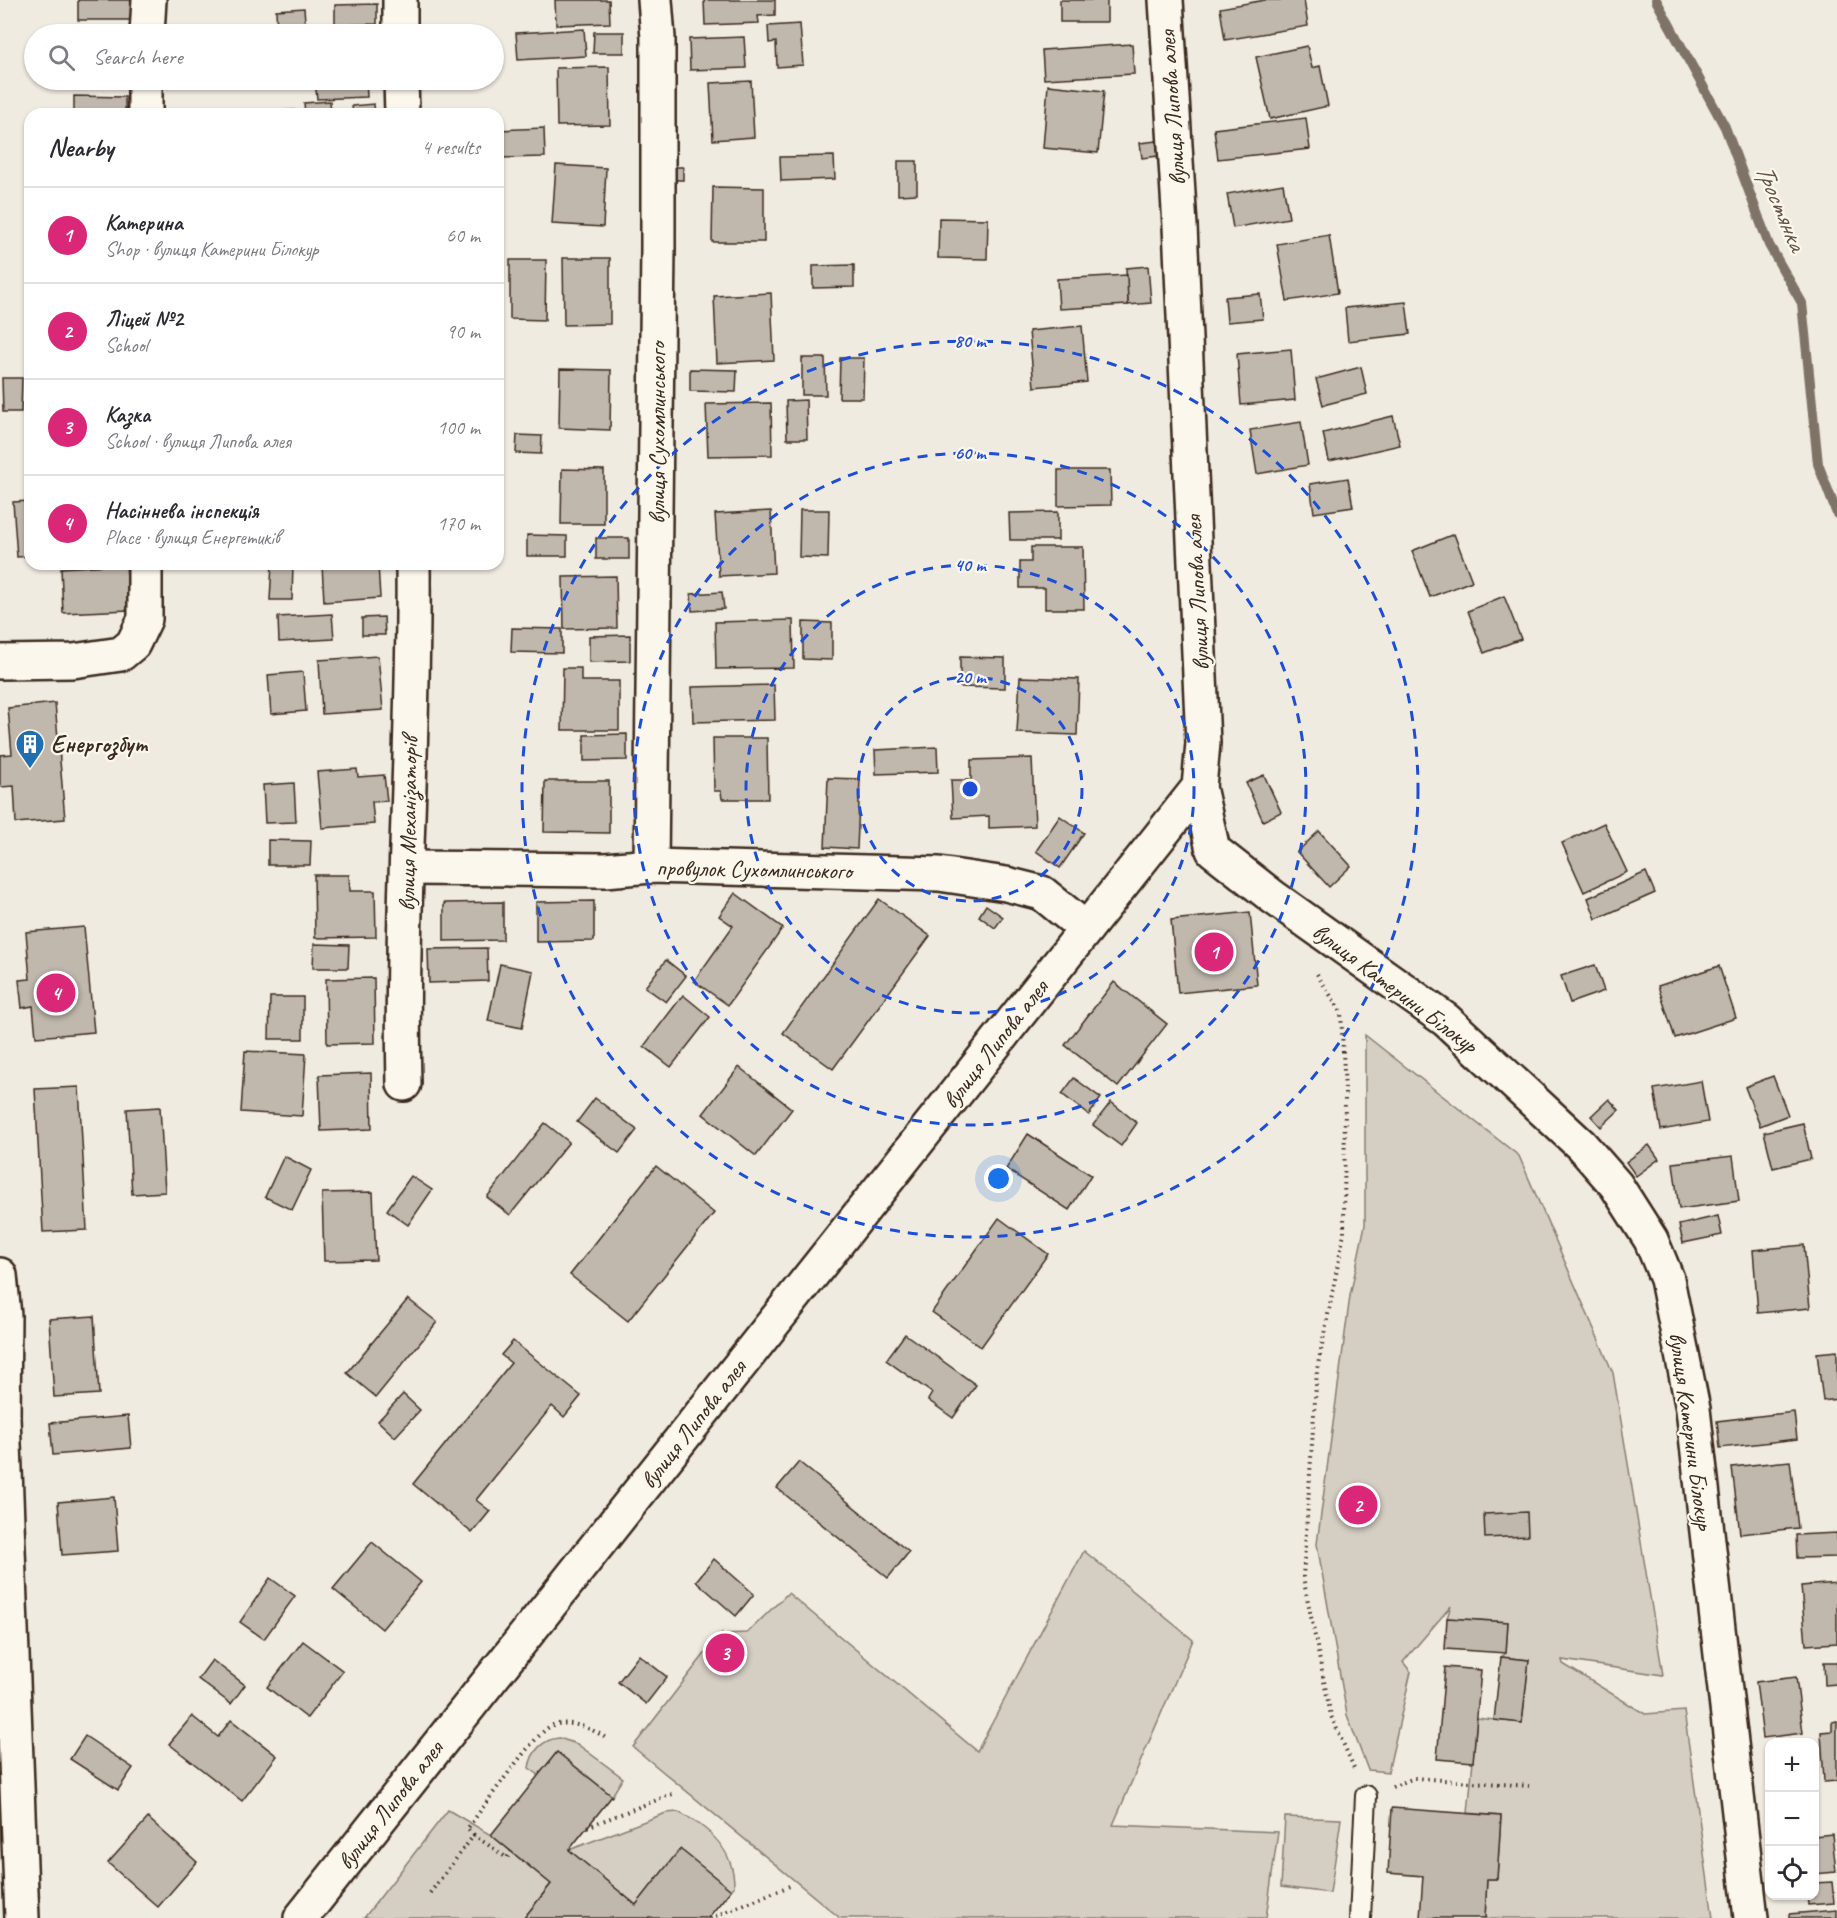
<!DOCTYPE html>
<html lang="en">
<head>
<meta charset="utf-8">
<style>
  body { margin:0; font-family:Caveat,sans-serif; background:#f7f7f7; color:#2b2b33 }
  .controls { position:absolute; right:18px; bottom:18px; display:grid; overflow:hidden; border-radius:12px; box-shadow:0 2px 4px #0004 }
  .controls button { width:54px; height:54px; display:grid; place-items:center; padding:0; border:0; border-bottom:2px solid #e1e1e2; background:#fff; color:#2b2b33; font:30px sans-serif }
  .you { position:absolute; left:999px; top:1179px; width:21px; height:21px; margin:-15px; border:4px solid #fff; border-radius:50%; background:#1a73e8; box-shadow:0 0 0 9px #1a73e833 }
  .badge { display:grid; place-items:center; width:39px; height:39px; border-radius:50%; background:#db2777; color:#fff; font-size:20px; font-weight:700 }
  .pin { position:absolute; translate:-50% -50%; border:3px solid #fff; box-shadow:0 2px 6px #0006 }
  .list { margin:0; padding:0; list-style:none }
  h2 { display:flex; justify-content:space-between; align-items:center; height:78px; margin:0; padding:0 24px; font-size:26px }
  h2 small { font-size:20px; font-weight:400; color:#7c7c81 }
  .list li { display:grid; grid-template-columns:39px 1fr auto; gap:18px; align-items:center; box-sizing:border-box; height:96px; padding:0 24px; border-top:2px solid #e1e1e2 }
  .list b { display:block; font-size:22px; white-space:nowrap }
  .list p { margin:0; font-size:20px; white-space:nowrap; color:#7c7c81 }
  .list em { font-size:20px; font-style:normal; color:#7c7c81 }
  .icon { flex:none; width:33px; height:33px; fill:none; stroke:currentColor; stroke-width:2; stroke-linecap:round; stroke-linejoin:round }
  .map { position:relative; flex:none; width:1837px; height:1918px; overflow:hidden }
  .search { position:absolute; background:#fff; box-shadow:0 2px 4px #0004; left:24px; top:24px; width:480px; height:66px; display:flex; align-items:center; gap:15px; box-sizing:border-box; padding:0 21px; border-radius:33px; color:#7c7c81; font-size:22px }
  .panel { position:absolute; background:#fff; box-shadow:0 2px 4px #0004; left:24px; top:108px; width:480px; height:462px; border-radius:18px }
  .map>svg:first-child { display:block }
  .green { fill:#d5cec3; stroke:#887c70; stroke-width:1.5 }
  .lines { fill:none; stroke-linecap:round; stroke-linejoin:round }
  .stream { stroke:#7f7367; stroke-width:10 }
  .building { fill:#c0b8ad; stroke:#3b2a1e; stroke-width:1.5 }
  .lane-casing { stroke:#3b2a1e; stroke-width:24 }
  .street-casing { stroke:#3b2a1e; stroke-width:38 }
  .path { stroke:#3b2a1e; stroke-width:4; stroke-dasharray:1.5 4.5; stroke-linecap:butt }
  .lane { stroke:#fbf7ec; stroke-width:20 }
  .street { stroke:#fbf7ec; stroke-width:33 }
  .ring { fill:none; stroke:#1d4ed8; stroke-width:3; stroke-dasharray:10 8 }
  .labels { text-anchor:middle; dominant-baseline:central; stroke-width:4.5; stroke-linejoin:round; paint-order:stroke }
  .street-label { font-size:24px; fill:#3b2a1e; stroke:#fbf7ec }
  .poi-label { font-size:24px; font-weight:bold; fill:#3b2a1e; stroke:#fbf7ec; text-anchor:start }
  .water-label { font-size:26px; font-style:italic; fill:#635448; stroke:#fbf7ec }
  .centre { fill:#1d4ed8; stroke:#fbf7ec; stroke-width:3 }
  .ring-label { font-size:18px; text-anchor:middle; font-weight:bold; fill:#1d4ed8; stroke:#fbf7ec; stroke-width:4.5; stroke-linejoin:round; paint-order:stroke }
</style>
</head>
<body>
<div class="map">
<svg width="1837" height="1918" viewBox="0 0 1837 1918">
  <rect width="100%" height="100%" fill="#f0ebe0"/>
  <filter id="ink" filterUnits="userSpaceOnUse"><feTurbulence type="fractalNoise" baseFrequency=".0167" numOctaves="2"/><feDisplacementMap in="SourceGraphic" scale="12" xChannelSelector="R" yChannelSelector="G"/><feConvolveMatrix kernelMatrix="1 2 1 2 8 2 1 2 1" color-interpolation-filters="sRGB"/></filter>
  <g filter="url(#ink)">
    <g class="green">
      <polygon points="1365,1035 1519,1156 1613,1373 1663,1675 1562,1660 1563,1664 1645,1714 1684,1711 1713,1918 1485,1918 1487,1879 1497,1879 1501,1816 1468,1813 1477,1718 1522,1723 1529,1660 1501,1657 1506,1653 1508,1622 1447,1618 1451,1606 1403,1662 1411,1672 1388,1772 1368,1770 1347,1715 1317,1544 1350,1296 1365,1225"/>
      <polygon points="1084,1551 1193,1640 1113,1825 1278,1832 1266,1918 840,1918 633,1747 720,1634 747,1633 788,1593 977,1751"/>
      <path d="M559 1738 577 1744 623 1778 612 1796 557 1752 539 1775 529 1768C531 1752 543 1739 559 1738Z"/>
      <polygon points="448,1810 491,1835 551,1884 524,1918 364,1918"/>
      <path d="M678 1812C709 1827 735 1851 734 1887L731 1890 680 1850 636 1905 569 1850 666 1813Z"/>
      <polygon points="1285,1817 1341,1819 1330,1893 1281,1887"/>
    </g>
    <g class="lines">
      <polyline class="stream" points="1656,0 1725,127 1769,245 1802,303 1818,464 1837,514"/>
    </g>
    <g class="building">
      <rect x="78" y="0" width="57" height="20"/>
      <polygon points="555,0 609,0 610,23 556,25"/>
      <polygon points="704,0 775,0 775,15 758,16 759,23 705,25"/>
      <rect x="1060" y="0" width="47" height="22"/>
      <polygon points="1265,0 1304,0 1308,26 1225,40 1220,8"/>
      <polygon points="377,4 377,24 335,25 335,5"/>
      <polygon points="304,8 306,34 277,34 276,10"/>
      <polygon points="800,24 803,65 777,67 776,42 769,43 768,26"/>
      <polygon points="584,29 586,56 518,60 516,33"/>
      <polygon points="594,32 624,32 624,53 593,53"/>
      <polygon points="80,33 136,34 80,34"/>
      <polygon points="744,37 746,68 690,70 689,39"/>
      <polygon points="1132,44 1134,74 1044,79 1042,50"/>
      <polygon points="1307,46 1312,68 1320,66 1328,106 1270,119 1256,57"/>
      <polygon points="609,67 610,125 557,126 556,68"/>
      <polygon points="315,80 366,80 367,97 317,99"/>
      <polygon points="751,81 754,137 713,140 710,83"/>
      <polygon points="1048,85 1104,91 1098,153 1043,148"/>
      <polygon points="74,96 125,97 125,114 74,114"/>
      <polygon points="330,101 331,114 305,114 304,103"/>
      <polygon points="374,104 375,114 353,114 352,106"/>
      <polygon points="294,110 294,114 266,114 266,112"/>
      <polygon points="1306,118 1310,149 1218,159 1214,129"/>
      <polygon points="544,128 545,157 498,158 498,130"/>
      <polygon points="1156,141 1158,156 1142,158 1140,143"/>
      <polygon points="834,156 835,179 781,181 780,157"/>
      <polygon points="898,161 917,161 917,194 898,195"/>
      <polygon points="556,165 606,168 603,227 552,224"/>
      <polygon points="673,167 683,167 683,180 672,180"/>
      <polygon points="1283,184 1289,218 1233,228 1227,194"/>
      <polygon points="713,187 764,188 764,242 712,242"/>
      <polygon points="939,218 988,219 987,259 938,258"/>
      <polygon points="1329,235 1338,293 1287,301 1277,244"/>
      <polygon points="563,258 610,258 610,324 564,325"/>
      <polygon points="510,260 546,260 545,320 510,319"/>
      <polygon points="854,265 854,287 813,288 813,266"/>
      <polygon points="1148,266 1151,303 1128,305 1126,268"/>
      <polygon points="1127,275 1128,305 1059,309 1057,279"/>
      <polygon points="771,293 774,360 717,363 714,296"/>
      <polygon points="1260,294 1263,319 1227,322 1225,297"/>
      <polygon points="1406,302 1410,334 1348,341 1345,308"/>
      <polygon points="1082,326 1087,382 1034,387 1029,331"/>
      <polygon points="1291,349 1295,400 1241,405 1237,354"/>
      <polygon points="802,358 825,358 826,395 802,395"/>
      <polygon points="840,358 864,358 863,398 839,398"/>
      <polygon points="1361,367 1367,394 1323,405 1316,379"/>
      <polygon points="560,369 611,370 610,430 559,428"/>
      <polygon points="690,369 737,370 736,392 690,391"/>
      <polygon points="2,378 22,378 21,412 3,412"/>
      <polygon points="806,400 807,439 787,439 786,401"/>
      <polygon points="771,403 772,455 708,456 706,404"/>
      <polygon points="1393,416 1400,445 1329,461 1323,433"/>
      <polygon points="1301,422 1308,465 1257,474 1250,430"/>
      <polygon points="517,435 542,436 541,454 516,453"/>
      <polygon points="562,469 604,470 604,524 561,524"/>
      <polygon points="1058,470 1110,470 1111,505 1058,506"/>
      <polygon points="1348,478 1353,507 1314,513 1310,484"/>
      <polygon points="30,501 30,556 17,557 13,502"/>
      <polygon points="800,510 829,510 828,558 799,557"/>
      <polygon points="771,511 774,573 719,576 715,514"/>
      <polygon points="1058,512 1058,540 1010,540 1009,513"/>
      <polygon points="1454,534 1472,581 1430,597 1412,551"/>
      <polygon points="527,535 567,536 567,556 527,556"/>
      <rect x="596" y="538" width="33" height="21"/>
      <polygon points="1031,547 1083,547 1084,609 1045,609 1045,588 1020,588 1020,562 1031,562"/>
      <polygon points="126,564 129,610 63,613 61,568"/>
      <polygon points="272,564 293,564 292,600 270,600"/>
      <polygon points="322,564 378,564 380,598 324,602"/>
      <polygon points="616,576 617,628 564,629 563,577"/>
      <polygon points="722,592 724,609 692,611 691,594"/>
      <polygon points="1504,596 1521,639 1484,653 1468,611"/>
      <polygon points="332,614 334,639 279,642 278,617"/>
      <polygon points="384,617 385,635 362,635 362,618"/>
      <polygon points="793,620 794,668 716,669 715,622"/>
      <polygon points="803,622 832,623 832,660 803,659"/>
      <polygon points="512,628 562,629 562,653 511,652"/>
      <polygon points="630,635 630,661 589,662 589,636"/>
      <polygon points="378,656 383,710 322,714 319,660"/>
      <polygon points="960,657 1005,658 1005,688 960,687"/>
      <polygon points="563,668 581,668 581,681 619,681 619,730 562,730"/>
      <polygon points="303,672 306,711 271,714 268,675"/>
      <polygon points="1020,677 1079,679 1077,735 1017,733"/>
      <polygon points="774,685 775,720 693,722 692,687"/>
      <polygon points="55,703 65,819 16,823 14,786 0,787 0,755 12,754 8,708"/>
      <polygon points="627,734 627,760 584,761 584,735"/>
      <polygon points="713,738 767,738 768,799 722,799 721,791 714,791"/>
      <polygon points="937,747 938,772 876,774 875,750"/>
      <polygon points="1032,758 1035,826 989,828 989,816 953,818 951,780 971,780 971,760"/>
      <polygon points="357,769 358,777 384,775 387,801 372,802 374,824 322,828 317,772"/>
      <polygon points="1264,775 1281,812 1263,821 1246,783"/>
      <polygon points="828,778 860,779 857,849 825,847"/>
      <polygon points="545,781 609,781 609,833 544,832"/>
      <polygon points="294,783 296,822 265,823 263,785"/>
      <polygon points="1060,816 1084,833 1060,868 1036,851"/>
      <polygon points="1604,823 1627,872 1584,892 1562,843"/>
      <polygon points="1319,831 1351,866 1329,887 1297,852"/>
      <polygon points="268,840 311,841 310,865 268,865"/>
      <polygon points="1646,872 1655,893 1596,919 1588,898"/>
      <polygon points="314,875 349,875 350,891 375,891 376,937 315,938"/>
      <polygon points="735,893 783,928 728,1005 694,981 733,926 719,916"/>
      <polygon points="879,899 930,936 833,1069 783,1033"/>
      <polygon points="594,901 594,941 536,942 536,902"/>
      <polygon points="503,902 503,940 444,941 444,903"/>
      <polygon points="986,905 1003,917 995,928 979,916"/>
      <polygon points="1250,912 1257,985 1178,993 1171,920"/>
      <polygon points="84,927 94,1032 36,1037 33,1006 22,1008 19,980 30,979 26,932"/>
      <polygon points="314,944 349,945 348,968 313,968"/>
      <polygon points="487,948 488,981 429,983 428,949"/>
      <polygon points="666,960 686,976 666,1002 645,987"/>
      <polygon points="500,964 533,971 522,1028 488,1021"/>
      <polygon points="1595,965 1604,991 1570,1003 1561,976"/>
      <polygon points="1719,966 1736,1018 1675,1038 1658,986"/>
      <polygon points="374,978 375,1043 327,1044 326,979"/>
      <polygon points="1114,982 1167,1024 1118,1087 1065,1045"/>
      <polygon points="683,995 710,1017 671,1067 644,1046"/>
      <polygon points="270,997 303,997 303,1039 269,1039"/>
      <polygon points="245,1051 306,1054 302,1116 241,1112"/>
      <polygon points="739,1067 792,1109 756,1156 703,1114"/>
      <polygon points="371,1073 372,1129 321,1131 319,1075"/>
      <polygon points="1773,1076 1788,1115 1760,1126 1745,1087"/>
      <polygon points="1074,1078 1101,1098 1089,1115 1062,1094"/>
      <polygon points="1701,1081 1708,1122 1661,1130 1654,1089"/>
      <polygon points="79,1087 87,1230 43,1232 35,1089"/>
      <polygon points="595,1098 637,1130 619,1153 577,1122"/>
      <polygon points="1609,1099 1619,1110 1601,1127 1591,1116"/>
      <polygon points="1111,1102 1137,1123 1121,1146 1093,1125"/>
      <polygon points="160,1107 165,1192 132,1194 127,1109"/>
      <polygon points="545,1123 569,1142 510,1215 487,1197"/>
      <polygon points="1803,1123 1811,1159 1773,1168 1764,1132"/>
      <polygon points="1028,1134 1091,1175 1069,1210 1006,1169"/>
      <polygon points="1649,1145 1659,1159 1636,1176 1626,1162"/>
      <polygon points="284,1156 311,1170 292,1210 265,1197"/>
      <polygon points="1733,1156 1739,1201 1679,1209 1673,1163"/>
      <polygon points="656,1166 714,1213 628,1321 570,1275"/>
      <polygon points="411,1176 432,1190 408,1225 387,1210"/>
      <polygon points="373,1192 376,1260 324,1261 322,1193"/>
      <polygon points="1718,1216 1722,1235 1683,1243 1679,1225"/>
      <polygon points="999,1218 1048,1254 981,1347 932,1312"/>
      <polygon points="1804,1245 1810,1308 1758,1313 1753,1250"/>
      <polygon points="408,1299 437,1322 376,1397 347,1373"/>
      <polygon points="94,1316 99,1394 54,1397 49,1319"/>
      <polygon points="905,1334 976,1385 953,1418 928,1400 932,1393 886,1360"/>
      <polygon points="513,1341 581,1396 564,1417 552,1406 476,1500 490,1511 472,1533 413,1484 511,1363 501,1355"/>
      <polygon points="1837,1351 1837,1399 1823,1401 1817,1353"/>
      <polygon points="403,1394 420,1410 395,1437 378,1421"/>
      <polygon points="1794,1412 1797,1439 1720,1448 1717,1421"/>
      <polygon points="128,1416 131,1448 53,1455 50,1423"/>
      <polygon points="1790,1461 1798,1528 1740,1534 1732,1467"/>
      <polygon points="799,1462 909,1552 888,1578 777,1488"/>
      <polygon points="114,1497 118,1551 62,1555 58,1502"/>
      <polygon points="1527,1512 1528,1536 1485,1538 1484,1514"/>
      <polygon points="1837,1533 1837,1557 1797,1558 1796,1535"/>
      <polygon points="372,1542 421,1582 382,1629 333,1589"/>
      <polygon points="714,1559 754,1594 736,1616 696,1581"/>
      <polygon points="270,1578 295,1596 264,1639 240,1622"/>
      <polygon points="1837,1583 1837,1643 1806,1645 1801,1586"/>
      <polygon points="1447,1618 1508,1622 1506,1653 1445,1649"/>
      <polygon points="303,1641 343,1671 307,1718 267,1687"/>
      <polygon points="639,1655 667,1677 646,1704 618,1682"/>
      <polygon points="1501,1657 1529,1660 1522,1723 1494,1720"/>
      <polygon points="212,1660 245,1685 231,1704 198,1679"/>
      <polygon points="1824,1662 1837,1662 1837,1684 1825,1685"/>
      <polygon points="1445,1667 1481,1670 1473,1762 1437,1759"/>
      <polygon points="1796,1677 1803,1733 1763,1738 1756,1682"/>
      <polygon points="192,1716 218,1737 231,1720 277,1756 242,1801 169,1744"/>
      <polygon points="1837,1721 1837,1781 1824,1782 1821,1732 1832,1731 1832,1722"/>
      <polygon points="85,1736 133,1768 118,1790 70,1759"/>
      <polygon points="557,1752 612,1796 569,1850 636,1905 680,1849 731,1890 708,1918 524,1918 551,1884 491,1835"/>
      <polygon points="1392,1808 1501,1816 1497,1879 1487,1879 1485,1918 1420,1918 1423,1876 1388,1873"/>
      <polygon points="148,1818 197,1862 158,1907 108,1863"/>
      <polygon points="1832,1834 1836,1872 1814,1874 1814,1836"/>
      <polygon points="1832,1882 1834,1903 1808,1905 1807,1896 1814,1896 1814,1883"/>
      <polygon points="1837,1910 1837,1918 1789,1918 1789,1914"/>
    </g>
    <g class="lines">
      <g class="lane-casing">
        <polyline id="lane" points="1360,1918 1366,1796"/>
      </g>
      <g class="street-casing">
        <g id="street">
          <polyline points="147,34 149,0"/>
          <polyline points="400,34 400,0"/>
          <polyline points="145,80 145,114"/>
          <polyline points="401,80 402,114"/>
          <polyline points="0,662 73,661 121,654 133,644 145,619 145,564"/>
          <polyline points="1199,787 1213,850 1273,897 1446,1020 1581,1145 1616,1185 1651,1240 1667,1279 1693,1409 1751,1918"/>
          <polyline points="651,866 658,248 658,38 655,0"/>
          <polyline points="408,868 605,870 651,866 939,874 1006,884 1042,893 1086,929"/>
          <path d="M404 1084C400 911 415 737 413 564"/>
          <polyline points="0,1275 4,1316 3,1417 22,1918"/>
          <polyline points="301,1918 1199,787 1203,743 1180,226 1166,0"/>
        </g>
      </g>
      <g class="path">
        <polyline points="1317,974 1341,1012 1345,1091 1344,1234 1317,1370 1303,1577 1331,1716 1355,1770"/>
        <polyline points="1392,1787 1414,1778 1529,1786"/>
        <polyline points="587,1827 675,1793"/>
        <path d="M474 1835 467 1829C481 1811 536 1730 553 1725 571 1720 591 1728 606 1738"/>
        <polyline points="430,1893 474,1835 507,1858 511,1851"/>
        <polyline points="710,1918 792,1885"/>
      </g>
      <use href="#lane" class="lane"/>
      <use href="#street" class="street"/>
    </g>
  </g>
  <g class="ring">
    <circle cx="970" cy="789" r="112"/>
    <circle cx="970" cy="789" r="224"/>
    <circle cx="970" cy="789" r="336"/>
    <circle cx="970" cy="789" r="448"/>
  </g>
  <defs>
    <g id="building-pin" transform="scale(1.5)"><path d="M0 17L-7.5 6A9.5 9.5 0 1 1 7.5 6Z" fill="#1f6fb2" stroke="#fbf7ec"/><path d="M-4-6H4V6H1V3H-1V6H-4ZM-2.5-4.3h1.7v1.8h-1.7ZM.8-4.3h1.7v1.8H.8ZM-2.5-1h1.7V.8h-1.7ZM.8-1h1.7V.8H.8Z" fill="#fff"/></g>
  </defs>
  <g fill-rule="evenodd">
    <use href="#building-pin" x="30" y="744"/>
  </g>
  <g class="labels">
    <g class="street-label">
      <text transform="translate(1172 108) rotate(-94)">вулиця Липова алея</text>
      <text transform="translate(657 433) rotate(-90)">вулиця Сухомлинського</text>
      <text transform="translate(1197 593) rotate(-93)">вулиця Липова алея</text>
      <text transform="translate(408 824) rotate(-89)">вулиця Механізаторів</text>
      <text transform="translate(754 869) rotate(1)">провулок Сухомлинського</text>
      <text transform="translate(1395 988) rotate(37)">вулиця Катерини Білокур</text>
      <text transform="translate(995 1044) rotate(-52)">вулиця Липова алея</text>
      <text transform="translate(693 1424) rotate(-52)">вулиця Липова алея</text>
      <text transform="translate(1691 1431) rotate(82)">вулиця Катерини Білокур</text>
      <text transform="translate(390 1805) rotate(-52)">вулиця Липова алея</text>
    </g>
    <g class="poi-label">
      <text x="51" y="744">Енергозбут</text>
    </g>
    <g class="water-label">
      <text transform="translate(1781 207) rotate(67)">Тростянка</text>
    </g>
  </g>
  <circle cx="970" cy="789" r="9" class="centre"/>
  <g class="ring-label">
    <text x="970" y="347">80 m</text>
    <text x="970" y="459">60 m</text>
    <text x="970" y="571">40 m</text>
    <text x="970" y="683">20 m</text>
  </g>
</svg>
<div class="controls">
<button>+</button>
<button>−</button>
<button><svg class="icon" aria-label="locate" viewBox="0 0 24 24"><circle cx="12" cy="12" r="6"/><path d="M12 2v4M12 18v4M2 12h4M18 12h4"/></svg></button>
</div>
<div class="you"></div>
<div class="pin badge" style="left:1214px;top:952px">1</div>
<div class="pin badge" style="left:1358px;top:1505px">2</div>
<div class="pin badge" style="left:725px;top:1653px">3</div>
<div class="pin badge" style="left:56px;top:993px">4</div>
<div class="search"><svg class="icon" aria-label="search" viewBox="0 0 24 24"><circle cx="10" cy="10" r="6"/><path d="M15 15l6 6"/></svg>Search here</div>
<section class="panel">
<h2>Nearby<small>4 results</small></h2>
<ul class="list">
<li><span class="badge">1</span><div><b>Катерина</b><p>Shop · вулиця Катерини Білокур</p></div><em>60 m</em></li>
<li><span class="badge">2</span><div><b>Ліцей №2</b><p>School</p></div><em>90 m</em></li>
<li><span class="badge">3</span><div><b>Казка</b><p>School · вулиця Липова алея</p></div><em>100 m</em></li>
<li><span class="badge">4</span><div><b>Насіннева інспекція</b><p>Place · вулиця Енергетиків</p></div><em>170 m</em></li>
</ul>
</section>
</div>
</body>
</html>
